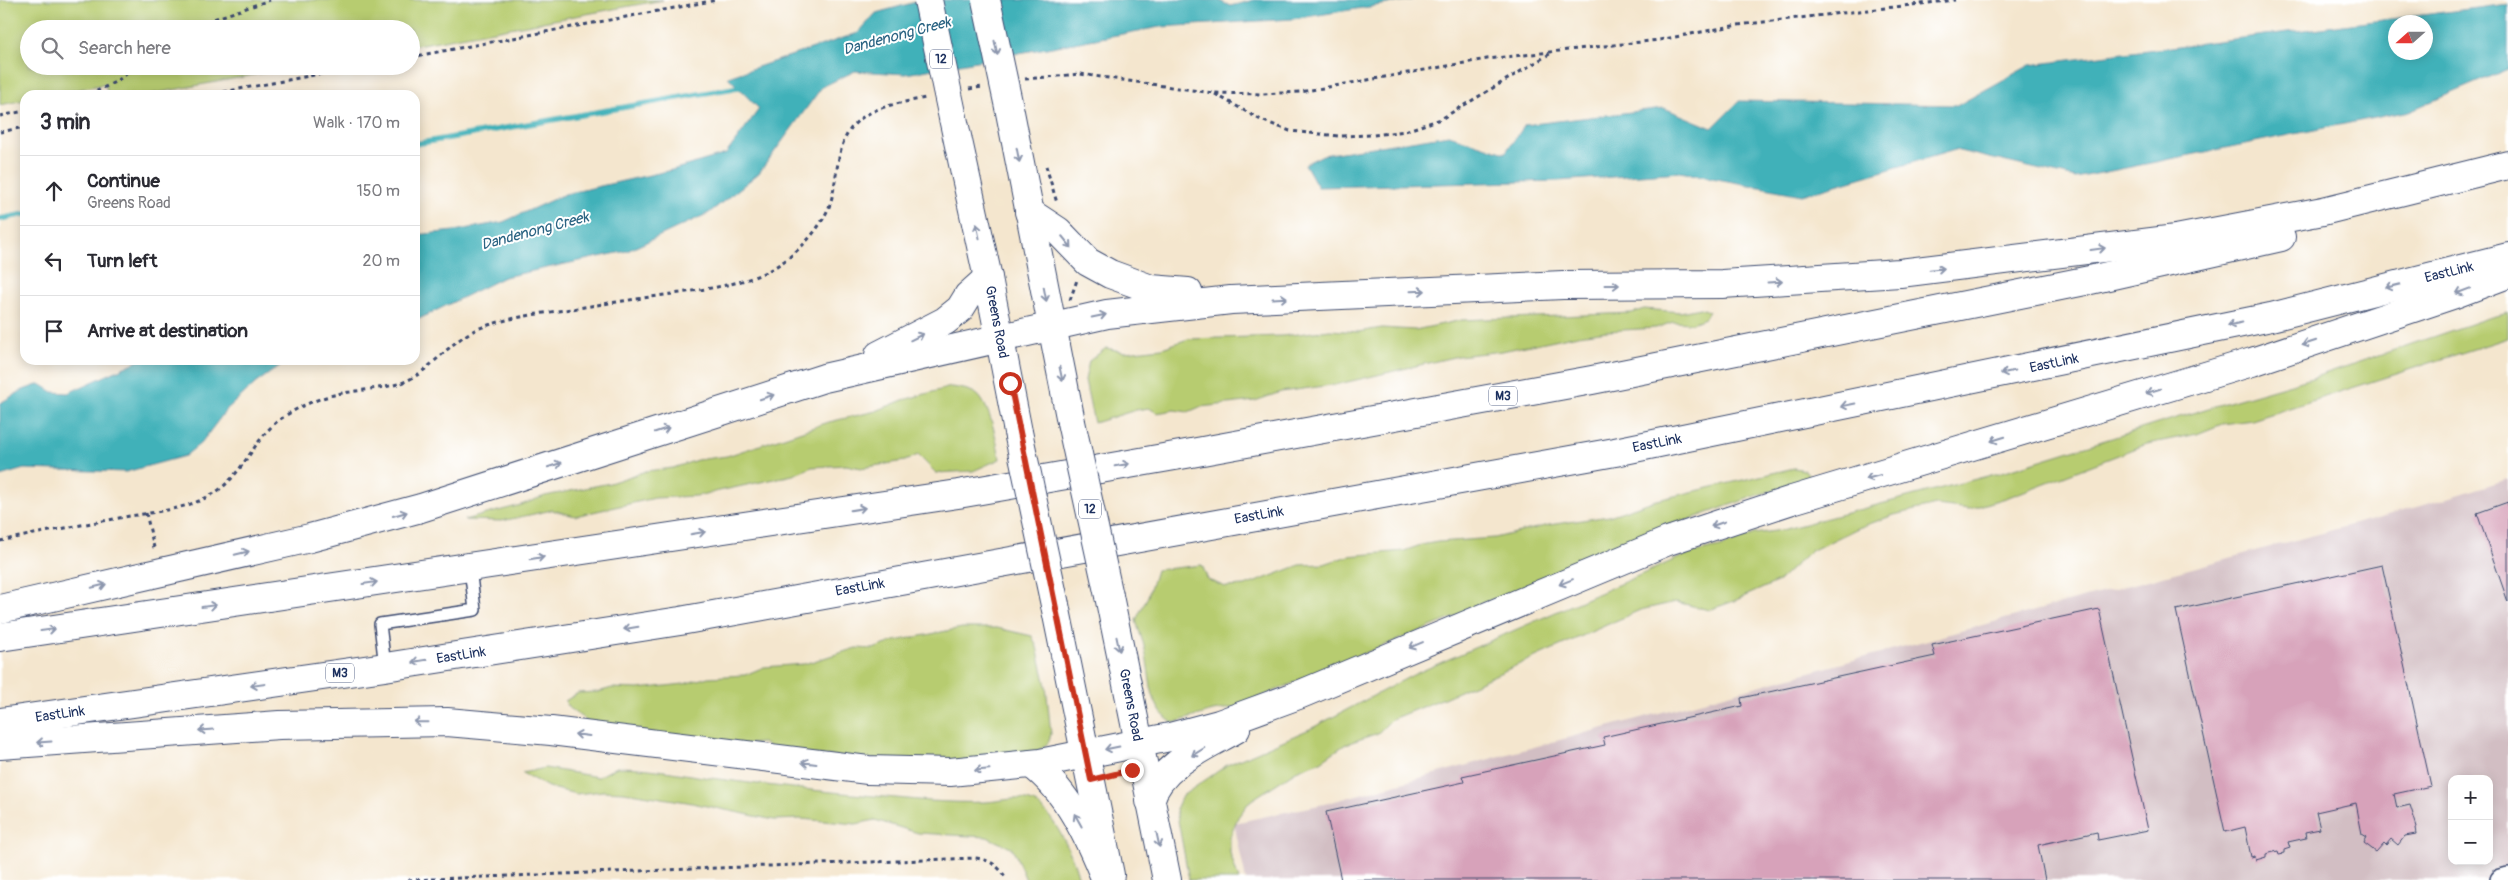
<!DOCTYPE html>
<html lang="en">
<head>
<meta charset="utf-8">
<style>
  body { margin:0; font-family:Pangolin,sans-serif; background:#f2f2f3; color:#2b2b33 }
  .controls { position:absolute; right:15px; bottom:15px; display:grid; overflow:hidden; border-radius:10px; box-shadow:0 2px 12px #0003 }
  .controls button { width:45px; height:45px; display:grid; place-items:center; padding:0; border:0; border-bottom:1px solid #e1e1e2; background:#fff; color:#2b2b33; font:25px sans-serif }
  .compass { position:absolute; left:2388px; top:15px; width:45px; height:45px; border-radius:50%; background:#fff; box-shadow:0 2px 12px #0003; rotate:249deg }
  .stop { position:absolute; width:15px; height:15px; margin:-11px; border:4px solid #c8321e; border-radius:50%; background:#fff }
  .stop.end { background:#c8321e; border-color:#fff; box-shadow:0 1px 5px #0008 }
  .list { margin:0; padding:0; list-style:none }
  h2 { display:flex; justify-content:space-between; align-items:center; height:65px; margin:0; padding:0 20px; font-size:21px }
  h2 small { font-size:16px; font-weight:400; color:#7c7c81 }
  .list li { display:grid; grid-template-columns:32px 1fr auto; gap:15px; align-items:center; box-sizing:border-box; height:70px; padding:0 20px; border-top:1px solid #e1e1e2 }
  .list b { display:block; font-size:19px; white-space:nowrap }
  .list p { margin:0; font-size:16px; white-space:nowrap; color:#7c7c81 }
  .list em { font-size:16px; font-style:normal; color:#7c7c81 }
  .icon { flex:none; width:28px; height:28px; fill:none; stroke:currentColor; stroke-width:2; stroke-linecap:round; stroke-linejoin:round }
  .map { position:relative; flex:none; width:2508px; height:880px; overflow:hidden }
  .search { position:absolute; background:#fff; box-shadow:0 2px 12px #0003; left:20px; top:20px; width:400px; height:55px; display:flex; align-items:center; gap:12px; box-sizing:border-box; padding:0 18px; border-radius:28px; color:#7c7c81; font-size:19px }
  .panel { position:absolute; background:#fff; box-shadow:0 2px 12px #0003; left:20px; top:90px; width:400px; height:275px; border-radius:15px }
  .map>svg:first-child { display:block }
  .industrial { fill:#d2bec3; fill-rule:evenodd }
  .green { fill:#b7cc70; stroke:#697e67 }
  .water { fill:#41b1b9; stroke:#2e708c; fill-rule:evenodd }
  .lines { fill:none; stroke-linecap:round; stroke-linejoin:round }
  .stream { stroke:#41b1b9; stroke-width:5.5 }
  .building { fill:#d7a2ba }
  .lane-casing { stroke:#3c4a6f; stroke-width:14 }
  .street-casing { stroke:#3c4a6f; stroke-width:24 }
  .primary-casing { stroke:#3c4a6f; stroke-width:30 }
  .highway-casing { stroke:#3c4a6f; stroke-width:30 }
  .path { stroke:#3c4a6f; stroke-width:3; stroke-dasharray:4 4; stroke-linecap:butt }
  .lane { stroke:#fff; stroke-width:11 }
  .street { stroke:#fff; stroke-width:21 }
  .primary { stroke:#fff; stroke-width:28 }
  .highway { stroke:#fff; stroke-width:28 }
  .primary-bridge-casing { stroke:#3c4a6f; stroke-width:30; stroke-linecap:butt }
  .primary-bridge { stroke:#fff; stroke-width:28 }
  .oneway { stroke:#8d97ae }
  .route { stroke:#c8321e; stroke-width:6 }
  .labels { text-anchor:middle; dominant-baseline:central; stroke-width:4; stroke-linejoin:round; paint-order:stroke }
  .shield { fill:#fff; stroke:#5f6d8e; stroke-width:1 }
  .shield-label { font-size:12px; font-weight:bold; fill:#1b2f5e }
  .street-label { font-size:14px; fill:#1b2f5e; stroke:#fff }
  .water-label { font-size:15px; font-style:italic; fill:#2a6382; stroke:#fff }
</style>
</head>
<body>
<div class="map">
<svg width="2508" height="880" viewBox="0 0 2508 880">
  <rect width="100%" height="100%" fill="#fff"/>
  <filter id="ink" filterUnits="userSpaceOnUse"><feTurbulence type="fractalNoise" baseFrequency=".02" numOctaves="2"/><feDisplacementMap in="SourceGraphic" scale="10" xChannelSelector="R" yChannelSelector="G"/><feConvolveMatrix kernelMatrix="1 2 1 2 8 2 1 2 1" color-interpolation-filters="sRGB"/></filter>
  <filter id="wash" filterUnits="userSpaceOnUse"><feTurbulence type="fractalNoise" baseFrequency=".0096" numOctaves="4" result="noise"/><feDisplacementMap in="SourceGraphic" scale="20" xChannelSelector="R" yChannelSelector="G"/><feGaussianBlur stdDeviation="1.12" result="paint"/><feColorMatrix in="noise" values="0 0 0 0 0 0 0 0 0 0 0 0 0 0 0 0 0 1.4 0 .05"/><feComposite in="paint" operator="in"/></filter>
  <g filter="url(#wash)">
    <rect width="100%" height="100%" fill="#f4e6ce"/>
    <path class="industrial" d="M2508 479V880H1246L1234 823 1324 804 2421 506ZM2452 779H2489V861H2452Z"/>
    <g class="green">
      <polygon points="0,0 663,0 411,46 411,29 29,29 29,66 302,66 146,95 108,95 105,84 52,95 25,95 25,100 0,105"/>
      <polygon points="1701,308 1709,311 1705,318 1692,323 1673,322 1656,328 1607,331 1578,335 1502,351 1458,356 1339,384 1281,392 1255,401 1200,407 1188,412 1174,410 1157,413 1149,408 1136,410 1094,423 1085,380 1089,361 1106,348 1125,352 1162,348 1188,339 1282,336 1330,330 1358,332 1382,328 1415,330 1462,320 1632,313 1644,309 1680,312"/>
      <polygon points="2508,313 2508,338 2252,420 2222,424 2197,434 2147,444 2006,498 1969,509 1936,505 1894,515 1858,528 1809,552 1779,581 1734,601 1709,610 1676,602 1640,610 1444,698 1392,719 1378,733 1346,744 1321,761 1296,771 1250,801 1238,817 1230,837 1230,853 1239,880 1189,880 1176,809 1182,796 1227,765 1312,728 1415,674 1690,553 1720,547 1754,534 1782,530 1999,473 2215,406 2312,378 2485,319"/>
      <path d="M951 387C959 388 967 389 975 393 990 402 997 442 1000 459L973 471 936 473 918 455 905 461 861 468 846 465 812 467 793 475 696 496 655 498 575 516 552 510 502 521 464 520 521 505 545 496 610 483 646 471 673 468 697 460 727 456 829 422 876 411 903 400Z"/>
      <path d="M1794 468 1805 470 1812 479 1761 494 1593 554 1543 580 1475 606 1453 618 1345 661 1237 707 1213 711 1173 723C1148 708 1151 676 1145 650 1143 640 1138 630 1136 620L1148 596 1156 570 1202 565 1208 580 1226 587 1245 586 1300 565 1324 564 1348 556 1404 551 1421 545 1438 542 1495 538 1549 525 1609 516 1653 501Z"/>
      <path d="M962 628H997L1032 636 1037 647 1046 686 1051 734 1048 743 1036 753 972 766 776 752 763 743 735 745 591 726C582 714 572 715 565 701L578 693 598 692 612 688 638 689 684 684 708 677 745 675 764 667 804 664 856 648 873 649 895 641Z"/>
      <path d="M617 767C653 767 689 776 726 780 794 789 861 795 930 801 948 802 968 803 986 802 1003 801 1019 795 1035 803 1054 813 1075 859 1079 880H1026L1013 849 987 837 918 833 875 820 856 824 801 819 774 820 687 802 624 792 603 791 576 794 548 787 522 773 545 768 598 777Z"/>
    </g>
    <g class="water">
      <polygon points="923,0 1218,0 1230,6 1254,0 1413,0 1293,19 1160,27 906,74 855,71 822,87 759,173 709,213 627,251 504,277 415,321 415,235 454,231 503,222 565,194 672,170 726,154 759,109 728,77 858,33 876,13"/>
      <path d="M2508 4V69L2409 111 2076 178 1955 150 1802 195 1680 172 1558 181 1318 187 1305 164 1323 155 1449 135 1505 153 1525 125 1664 108 1712 128 1739 101 1958 105 2030 65ZM2426 22V52H2396V22Z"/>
      <polygon points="140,360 288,360 256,383 227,409 201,443 185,456 126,472 24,469 0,476 0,403 23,390 40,384 53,392 68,393"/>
    </g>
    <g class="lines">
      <g class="stream">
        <polyline points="415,144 745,86"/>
        <polyline points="0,219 25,214"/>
      </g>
    </g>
    <g id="blocks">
      <g class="building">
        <polygon points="2508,502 2508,602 2477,513"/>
        <polygon points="2382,565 2431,786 2394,794 2397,808 2410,805 2417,827 2415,828 2416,834 2405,836 2398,845 2391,839 2386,845 2384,843 2376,852 2364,843 2367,837 2362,834 2356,803 2316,812 2320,829 2305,832 2306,838 2288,842 2290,848 2284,850 2284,853 2279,854 2278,851 2266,854 2266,857 2256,860 2255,856 2251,857 2245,827 2225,832 2176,610"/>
        <polygon points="2099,609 2148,830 2098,840 2097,832 2038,845 2045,880 1341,880 1326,812 1464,782 1462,776 1605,745 1603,737 1742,706 1741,698 1935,656 1932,645"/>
      </g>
    </g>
  </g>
  <g filter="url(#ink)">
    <use href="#blocks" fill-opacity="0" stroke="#3c4a6f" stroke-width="1"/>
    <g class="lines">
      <g class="lane-casing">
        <polyline id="lane" points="385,667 380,624 475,610 470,568"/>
      </g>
      <g class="street-casing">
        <polyline id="street" points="2501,880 2508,878"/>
      </g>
      <g class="primary-casing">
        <g id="primary">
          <polyline points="1009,107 1071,422"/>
          <polyline points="953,118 988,278 1018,432"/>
          <polyline points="1109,596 1167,880"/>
          <polyline points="1055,605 1110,875"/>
        </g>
      </g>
      <g class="highway-casing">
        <g id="highway">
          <polyline points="1029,212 1058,231 1088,262 1110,274 1151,289 1188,292"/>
          <polyline points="879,355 945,321 960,309 968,296 988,278"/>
          <polyline points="0,609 310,538 421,508 824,378 1107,314 1231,300 1563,285 1722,284 1900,273 2176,239 2323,211 2508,165"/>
          <polyline points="0,637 958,494 1186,454 1592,380 2090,280 2281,237"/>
          <polyline points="0,722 385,667 680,621 1615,452 2271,317 2508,257"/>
          <polyline points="0,745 279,725 447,722 551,731 868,770 950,772 1040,763 1170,737 1219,724 1301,694 1668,541 1792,500 2252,362 2455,294 2508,274"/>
          <path d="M1031 764C1068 791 1089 838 1106 880"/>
          <path d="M1150 801C1159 765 1207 746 1236 729"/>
        </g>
      </g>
      <g class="path">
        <polyline points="184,29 270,0"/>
        <polyline points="411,57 717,0"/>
        <polyline points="1025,79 1080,74 1213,93 1262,94 1300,92 1487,59 1659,40 1738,25 1955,0"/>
        <polyline points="969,89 982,87"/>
        <polyline points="1215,94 1261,120 1290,131 1339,136 1373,135 1405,131 1441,119 1553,52"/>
        <polyline points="89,95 117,81 137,66"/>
        <polyline points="208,95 362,66"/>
        <polyline points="0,116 25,111"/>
        <polyline points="0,132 25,127"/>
        <polyline points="1046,166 1057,203"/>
        <polyline points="1070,300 1077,280"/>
        <polyline points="146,513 155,552"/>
        <path d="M0 541C43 532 86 524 130 516 155 512 186 509 209 496 242 479 251 442 279 420 300 405 325 395 350 392 368 389 387 388 404 382 433 370 449 340 480 328 507 318 536 314 565 310 603 304 641 298 680 293 712 288 746 284 775 267 797 254 819 231 829 207 840 177 833 137 863 117 881 105 905 102 926 98"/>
        <path d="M408 880 975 858C991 860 999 866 1007 880"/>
      </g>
      <use href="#lane" class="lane"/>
      <use href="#street" class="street"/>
      <use href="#primary" class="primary"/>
      <use href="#highway" class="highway"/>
      <g class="primary-bridge-casing">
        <g id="primary-bridge">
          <polyline points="928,0 953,118"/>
          <polyline points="986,0 1009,107"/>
          <polyline points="1071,422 1109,596"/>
          <polyline points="1018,432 1055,605"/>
        </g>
      </g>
      <use href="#primary-bridge" class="primary-bridge"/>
    </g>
    <defs><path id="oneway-shaft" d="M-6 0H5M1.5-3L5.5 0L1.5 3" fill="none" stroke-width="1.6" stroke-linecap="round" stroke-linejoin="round" transform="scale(1.25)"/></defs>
    <g class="oneway">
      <use href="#oneway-shaft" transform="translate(996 48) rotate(78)"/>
      <use href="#oneway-shaft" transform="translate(1018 155) rotate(79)"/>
      <use href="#oneway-shaft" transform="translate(978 231) rotate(-102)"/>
      <use href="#oneway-shaft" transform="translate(1067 242) rotate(50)"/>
      <use href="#oneway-shaft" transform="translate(2098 249) rotate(-8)"/>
      <use href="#oneway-shaft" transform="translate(1937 269) rotate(-6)"/>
      <use href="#oneway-shaft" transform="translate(1775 282) rotate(-3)"/>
      <use href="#oneway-shaft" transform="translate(1612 285)"/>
      <use href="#oneway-shaft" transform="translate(2393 286) rotate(166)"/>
      <use href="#oneway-shaft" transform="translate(1418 291) rotate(-2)"/>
      <use href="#oneway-shaft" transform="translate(2463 291) rotate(159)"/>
      <use href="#oneway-shaft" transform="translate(1045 294) rotate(79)"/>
      <use href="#oneway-shaft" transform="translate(1280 298) rotate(-3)"/>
      <use href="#oneway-shaft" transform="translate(1099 316) rotate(-12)"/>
      <use href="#oneway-shaft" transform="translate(2235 324) rotate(168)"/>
      <use href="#oneway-shaft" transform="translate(917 337) rotate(-26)"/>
      <use href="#oneway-shaft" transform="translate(2309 343) rotate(162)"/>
      <use href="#oneway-shaft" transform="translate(2008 372) rotate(168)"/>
      <use href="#oneway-shaft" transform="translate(1061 374) rotate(78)"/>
      <use href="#oneway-shaft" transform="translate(2153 391) rotate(163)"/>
      <use href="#oneway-shaft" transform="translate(767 397) rotate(-18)"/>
      <use href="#oneway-shaft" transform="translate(1848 405) rotate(169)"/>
      <use href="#oneway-shaft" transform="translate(662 430) rotate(-18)"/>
      <use href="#oneway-shaft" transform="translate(1998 439) rotate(163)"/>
      <use href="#oneway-shaft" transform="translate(555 465) rotate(-18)"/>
      <use href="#oneway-shaft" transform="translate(1122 465) rotate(-10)"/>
      <use href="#oneway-shaft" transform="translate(1873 477) rotate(164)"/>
      <use href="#oneway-shaft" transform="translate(858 509) rotate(-9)"/>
      <use href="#oneway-shaft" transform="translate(400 514) rotate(-16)"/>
      <use href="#oneway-shaft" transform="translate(1718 524) rotate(161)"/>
      <use href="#oneway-shaft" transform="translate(698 533) rotate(-9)"/>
      <use href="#oneway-shaft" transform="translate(242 553) rotate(-13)"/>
      <use href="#oneway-shaft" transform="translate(537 558) rotate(-9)"/>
      <use href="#oneway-shaft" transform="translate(1566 582) rotate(158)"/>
      <use href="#oneway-shaft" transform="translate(370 583) rotate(-8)"/>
      <use href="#oneway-shaft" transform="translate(99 586) rotate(-13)"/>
      <use href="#oneway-shaft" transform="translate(209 606) rotate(-8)"/>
      <use href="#oneway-shaft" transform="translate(631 628) rotate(171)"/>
      <use href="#oneway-shaft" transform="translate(48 630) rotate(-8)"/>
      <use href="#oneway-shaft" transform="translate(1118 644) rotate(78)"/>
      <use href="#oneway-shaft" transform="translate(1416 645) rotate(157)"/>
      <use href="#oneway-shaft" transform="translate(419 661) rotate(171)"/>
      <use href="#oneway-shaft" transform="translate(258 685) rotate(172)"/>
      <use href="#oneway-shaft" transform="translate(421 722) rotate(-179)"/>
      <use href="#oneway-shaft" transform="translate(206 730) rotate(176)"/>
      <use href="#oneway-shaft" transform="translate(582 735) rotate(-173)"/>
      <use href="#oneway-shaft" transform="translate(44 742) rotate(176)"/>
      <use href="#oneway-shaft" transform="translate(1112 748) rotate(169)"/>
      <use href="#oneway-shaft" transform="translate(1198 752) rotate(148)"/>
      <use href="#oneway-shaft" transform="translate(809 763) rotate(-173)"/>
      <use href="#oneway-shaft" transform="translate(982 770) rotate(175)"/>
      <use href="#oneway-shaft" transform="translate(1078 820) rotate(-119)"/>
      <use href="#oneway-shaft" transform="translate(1158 840) rotate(78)"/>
    </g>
  </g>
  <g class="lines" filter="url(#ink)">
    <polyline class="route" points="1010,383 1091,780 1132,770"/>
  </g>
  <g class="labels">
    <g class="shield">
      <rect x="930" y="49.5" width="22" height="19" rx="4"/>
      <rect x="1489" y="386.5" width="28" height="19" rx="4"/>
      <rect x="1079" y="499.5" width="22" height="19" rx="4"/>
      <rect x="326" y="663.5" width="28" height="19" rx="4"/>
    </g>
    <g class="shield-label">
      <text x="941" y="59">12</text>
      <text x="1503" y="396">M3</text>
      <text x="1090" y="509">12</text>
      <text x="340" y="673">M3</text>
    </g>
    <g class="street-label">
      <text transform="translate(2449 272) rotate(-14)">EastLink</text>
      <text transform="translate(997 322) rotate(79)">Greens Road</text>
      <text transform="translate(2054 363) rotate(-12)">EastLink</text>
      <text transform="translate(1657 443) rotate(-11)">EastLink</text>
      <text transform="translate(1259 515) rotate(-10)">EastLink</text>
      <text transform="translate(860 587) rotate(-10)">EastLink</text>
      <text transform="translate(461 655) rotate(-9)">EastLink</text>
      <text transform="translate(1131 705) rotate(79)">Greens Road</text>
      <text transform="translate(60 714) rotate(-8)">EastLink</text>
    </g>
    <g class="water-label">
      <text transform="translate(897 36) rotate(-15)">Dandenong Creek</text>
      <text transform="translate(535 231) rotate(-15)">Dandenong Creek</text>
    </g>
  </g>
</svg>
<div class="controls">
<button>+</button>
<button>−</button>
</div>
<svg class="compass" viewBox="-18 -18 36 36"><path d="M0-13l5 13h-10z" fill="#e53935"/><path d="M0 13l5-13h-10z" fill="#7c7c81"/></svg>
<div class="stop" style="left:1010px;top:383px"></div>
<div class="stop end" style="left:1132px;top:770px"></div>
<div class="search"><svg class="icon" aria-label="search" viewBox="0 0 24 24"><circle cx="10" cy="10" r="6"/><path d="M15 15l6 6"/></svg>Search here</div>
<section class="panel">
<h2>3 min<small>Walk · 170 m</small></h2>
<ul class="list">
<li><svg class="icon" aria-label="ahead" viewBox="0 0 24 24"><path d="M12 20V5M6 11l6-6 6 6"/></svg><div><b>Continue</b><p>Greens Road</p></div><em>150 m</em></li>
<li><svg class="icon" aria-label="left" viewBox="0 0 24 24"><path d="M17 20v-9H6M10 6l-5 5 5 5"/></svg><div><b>Turn left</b></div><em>20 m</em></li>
<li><svg class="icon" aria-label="arrive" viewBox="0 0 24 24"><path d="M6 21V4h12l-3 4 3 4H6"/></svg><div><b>Arrive at destination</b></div></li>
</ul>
</section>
</div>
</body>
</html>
